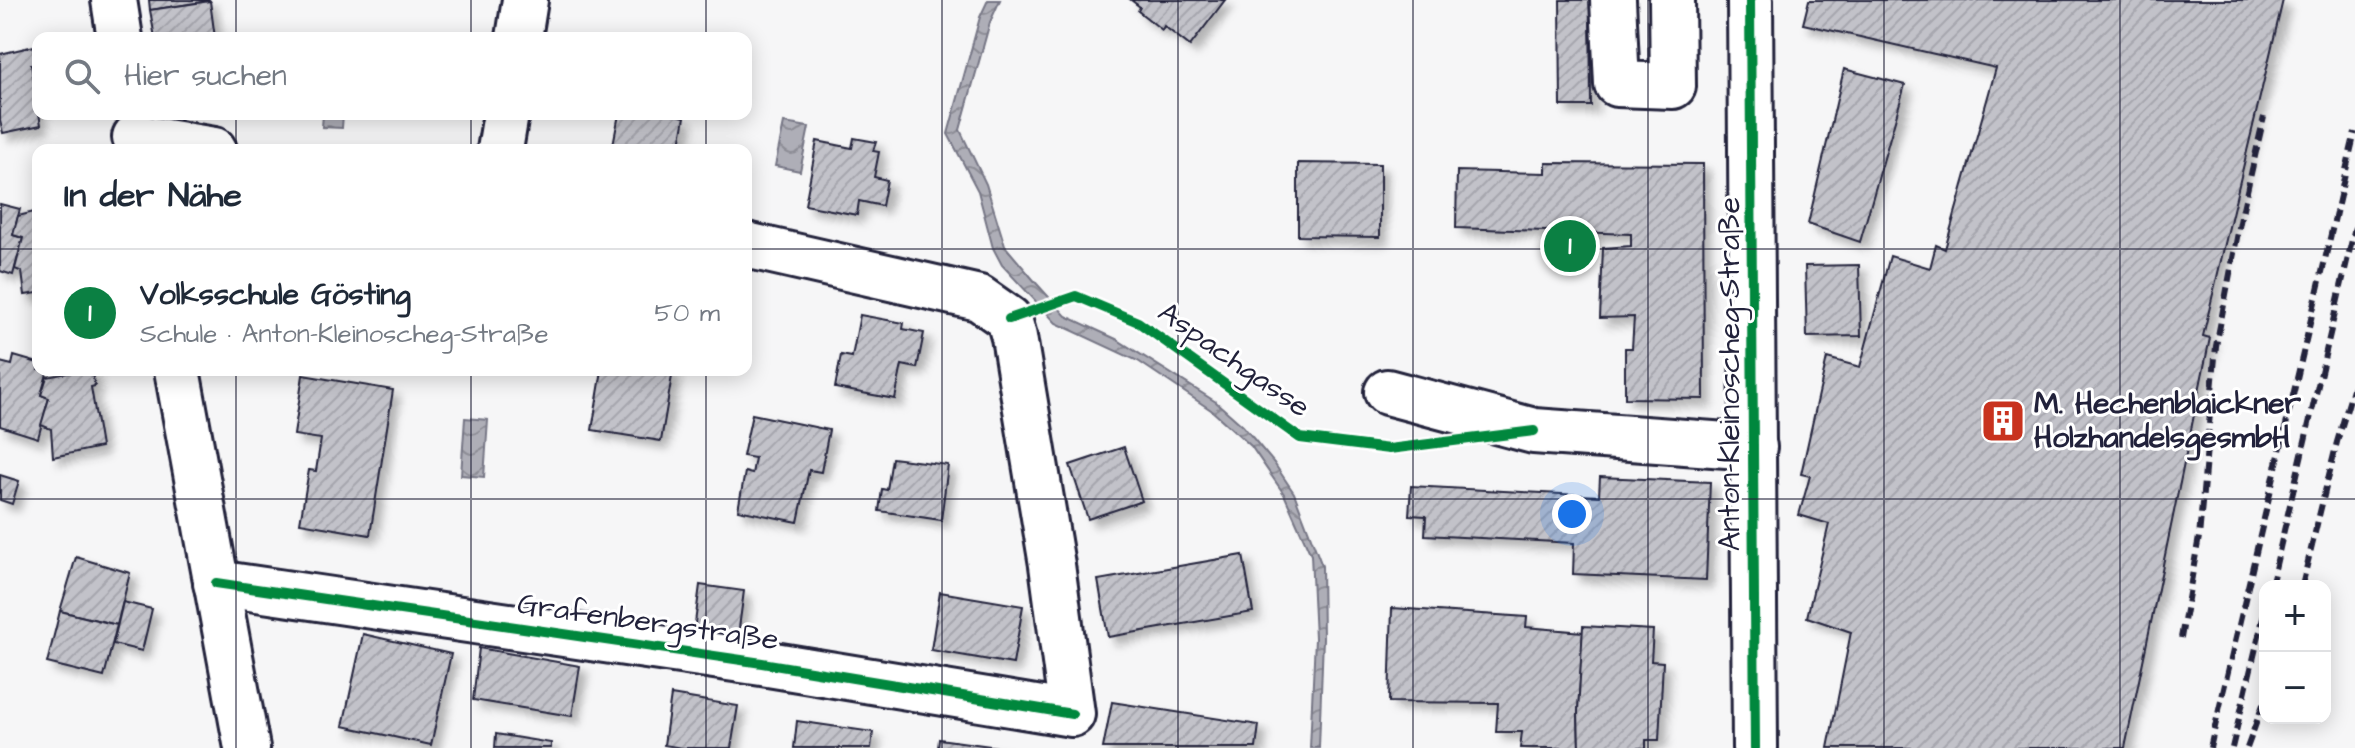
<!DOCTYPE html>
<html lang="de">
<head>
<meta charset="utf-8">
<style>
  body { margin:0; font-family:"Architects Daughter",sans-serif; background:#f2f2f3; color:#1f2937 }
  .controls { position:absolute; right:24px; bottom:24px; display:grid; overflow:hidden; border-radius:16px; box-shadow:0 4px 20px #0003 }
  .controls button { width:72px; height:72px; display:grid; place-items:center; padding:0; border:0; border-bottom:2px solid #e0e1e3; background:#fff; color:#1f2937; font:40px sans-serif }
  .you { position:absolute; left:1572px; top:514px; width:28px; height:28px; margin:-20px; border:6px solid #fff; border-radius:50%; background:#1a73e8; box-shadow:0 0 0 12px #1a73e833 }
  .badge { display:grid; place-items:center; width:52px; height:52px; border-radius:50%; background:#0b8043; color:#fff; font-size:26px; font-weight:700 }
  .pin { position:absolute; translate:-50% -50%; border:4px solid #fff; box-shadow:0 2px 8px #0006 }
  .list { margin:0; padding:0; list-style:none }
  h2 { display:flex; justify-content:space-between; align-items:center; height:104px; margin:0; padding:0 32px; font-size:34px }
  h2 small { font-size:26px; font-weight:400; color:#747a83 }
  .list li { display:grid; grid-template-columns:52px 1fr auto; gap:24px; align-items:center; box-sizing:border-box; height:128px; padding:0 32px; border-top:2px solid #e0e1e3 }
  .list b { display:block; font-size:30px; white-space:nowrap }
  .list p { margin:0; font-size:26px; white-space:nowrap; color:#747a83 }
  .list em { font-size:26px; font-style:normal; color:#747a83 }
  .icon { flex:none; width:44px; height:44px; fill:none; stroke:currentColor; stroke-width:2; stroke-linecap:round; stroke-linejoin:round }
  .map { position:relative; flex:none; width:2355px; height:748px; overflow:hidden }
  .search { position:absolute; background:#fff; box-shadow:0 4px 20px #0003; left:32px; top:32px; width:720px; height:88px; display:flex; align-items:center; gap:20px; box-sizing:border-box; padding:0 28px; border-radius:16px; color:#747a83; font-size:30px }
  .panel { position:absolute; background:#fff; box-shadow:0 4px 20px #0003; left:32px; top:144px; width:720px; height:232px; border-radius:16px }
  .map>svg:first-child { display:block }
  .water { fill:url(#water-waves); stroke:#767685; stroke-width:2 }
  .building { fill:url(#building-hatch); stroke:#22223b; stroke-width:2; filter:url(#shadow) }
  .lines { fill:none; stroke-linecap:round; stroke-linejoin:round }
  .minor-casing { stroke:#22223b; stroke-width:50 }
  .major-casing { stroke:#22223b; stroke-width:50 }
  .minor { stroke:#fff; stroke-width:44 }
  .major { stroke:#fff; stroke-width:44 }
  .rail { stroke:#22223b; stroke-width:6; stroke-dasharray:12 6; stroke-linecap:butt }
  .cycleway-casing { stroke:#fff; stroke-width:15 }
  .cycleway { stroke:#00873e; stroke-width:10 }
  .grid { fill:none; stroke:#22223b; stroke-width:2; stroke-opacity:0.55 }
  .labels { text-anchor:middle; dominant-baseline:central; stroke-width:6; stroke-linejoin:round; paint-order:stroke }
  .street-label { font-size:30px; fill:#22223b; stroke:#fff }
  .poi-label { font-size:30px; font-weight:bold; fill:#22223b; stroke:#fff; text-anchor:start }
</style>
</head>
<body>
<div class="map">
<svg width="2355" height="748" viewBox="0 0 2355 748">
  <defs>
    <pattern id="water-waves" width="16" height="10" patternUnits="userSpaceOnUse" patternTransform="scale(2)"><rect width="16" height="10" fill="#aeaeb7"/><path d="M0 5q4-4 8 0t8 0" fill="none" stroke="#8d8d96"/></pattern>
    <pattern id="building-hatch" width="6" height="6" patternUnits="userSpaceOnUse" patternTransform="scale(2)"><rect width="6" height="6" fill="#c2c2c9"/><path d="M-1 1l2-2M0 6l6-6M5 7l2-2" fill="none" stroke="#a6a6ae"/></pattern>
    <filter id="shadow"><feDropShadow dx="7" dy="7" stdDeviation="4" flood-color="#0004"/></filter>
  </defs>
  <rect width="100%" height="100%" fill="#f6f6f7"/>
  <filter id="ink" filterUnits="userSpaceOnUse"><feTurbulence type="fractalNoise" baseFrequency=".0125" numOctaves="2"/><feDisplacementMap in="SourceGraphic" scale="16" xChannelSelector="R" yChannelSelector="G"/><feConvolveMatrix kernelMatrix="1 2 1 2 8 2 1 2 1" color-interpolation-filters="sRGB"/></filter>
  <g filter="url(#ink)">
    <g class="water">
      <polygon points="988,0 1000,0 990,22 960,130 986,184 1005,246 1037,284 1066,316 1116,339 1216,402 1243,426 1274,463 1294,493 1322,566 1323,638 1319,748 1310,748 1315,638 1311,555 1284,494 1251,446 1211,410 1138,361 1056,323 1002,265 993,248 978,191 948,134 980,17"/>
      <polygon points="323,114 343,114 342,128 322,127"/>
      <polygon points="784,123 809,127 800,171 775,166"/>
      <polygon points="465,418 488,420 484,477 461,475"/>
    </g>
    <g class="building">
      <polygon points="149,0 209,0 210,1 150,10"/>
      <polygon points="1131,0 1225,0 1190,46 1164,26 1162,30 1138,11 1140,7"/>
      <polygon points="1560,0 1590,0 1591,106 1561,106"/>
      <polygon points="1809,0 2283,0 2203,336 2210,338 2125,748 1828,748 1851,632 1807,617 1829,524 1799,515 1810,476 1801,474 1827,358 1860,367 1890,256 1930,268 1936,245 1945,249 1996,68 1803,24"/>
      <polygon points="210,1 215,38 155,38 150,10"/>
      <polygon points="34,46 36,64 31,64 41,125 3,133 0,121 0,54"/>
      <polygon points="1844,69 1905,85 1860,242 1808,224"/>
      <polygon points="619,114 672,114 685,117 679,150 612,150"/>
      <polygon points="854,138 876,142 873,151 879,152 874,177 887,180 882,206 859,201 857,215 805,205 817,141 852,148"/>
      <polygon points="1298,163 1380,164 1380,237 1298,236"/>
      <polygon points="1546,163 1703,164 1704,399 1625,398 1625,348 1632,348 1634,317 1600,318 1603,248 1631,246 1631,234 1456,228 1457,171 1546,173"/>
      <polygon points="0,204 20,209 13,235 23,238 13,275 0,271"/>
      <polygon points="38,211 38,293 25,295 22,272 15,269 23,238 13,235 18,216"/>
      <polygon points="1859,265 1861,336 1807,337 1805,266"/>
      <polygon points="860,315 904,323 903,329 924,333 917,368 902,365 895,399 835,388 841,355 852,357"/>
      <polygon points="14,356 38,363 38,370 48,370 41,395 49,398 38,438 0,426 0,362 12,365"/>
      <polygon points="82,370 91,370 95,386 91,387 101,447 53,457 51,429 41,425 49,398 41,395 47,377"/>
      <polygon points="602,370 673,370 661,441 592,430"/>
      <polygon points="303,375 393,390 370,535 300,523 309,470 316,471 321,439 294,435"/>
      <polygon points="752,414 829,430 821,472 809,470 798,522 738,510 745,472 752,474 755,458 743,456"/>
      <polygon points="1124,447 1142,501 1088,519 1070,465"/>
      <polygon points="892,458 948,465 941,520 879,511 882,489 887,490"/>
      <polygon points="0,475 19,481 12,504 0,500"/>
      <polygon points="1600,477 1710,482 1706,580 1573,574 1574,543 1425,535 1426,516 1409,515 1411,486 1599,496"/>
      <polygon points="1243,555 1253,612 1108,637 1098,580"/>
      <polygon points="76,557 130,573 117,625 60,611"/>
      <polygon points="700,585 744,591 737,643 693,638"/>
      <polygon points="940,592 1023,606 1013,664 931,650"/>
      <polygon points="123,602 152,609 142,651 113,644"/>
      <polygon points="1392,608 1527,617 1526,627 1583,632 1578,712 1579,748 1520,748 1522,732 1496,732 1498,703 1389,702"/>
      <polygon points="60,611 117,625 104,677 47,663"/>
      <polygon points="1583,626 1653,630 1651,661 1663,662 1659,740 1646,740 1646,748 1579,748 1578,712"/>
      <polygon points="363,634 451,654 431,745 343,726"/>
      <polygon points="479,648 580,666 572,716 473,700"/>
      <polygon points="671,695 738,706 731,748 682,748 664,745"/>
      <polygon points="1112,702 1259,725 1256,748 1103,748"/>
      <polygon points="797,721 873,732 871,748 794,748"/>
      <polygon points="496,734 551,743 551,748 495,748"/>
      <polygon points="939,739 1005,748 938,748"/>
    </g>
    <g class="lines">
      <g class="minor-casing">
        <g id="minor">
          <polyline points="114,0 120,38"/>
          <polyline points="1613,0 1617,84 1673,86 1672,0"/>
          <polyline points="519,38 525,0"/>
          <polyline points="135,137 214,150"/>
          <polyline points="500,150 506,114"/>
          <polyline points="177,370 247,748"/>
          <polyline points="1387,392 1534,431 1754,447"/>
          <polyline points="216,583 762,663 1072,714 1052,565 1014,337 1009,319 979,298 746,245"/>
        </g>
      </g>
      <g class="major-casing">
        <polyline id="major" points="1750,0 1755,748"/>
      </g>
      <use href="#minor" class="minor"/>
      <use href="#major" class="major"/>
      <g class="rail">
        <polyline points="2271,586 2355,227"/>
        <polyline points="2302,586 2337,442 2355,382"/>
        <polyline points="2181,638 2199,537 2216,346 2241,217 2264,117"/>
        <polyline points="2210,748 2355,132"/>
        <polyline points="2232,748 2265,610"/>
        <polyline points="2247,748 2265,699"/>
      </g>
      <g class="cycleway-casing">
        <g id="cycleway">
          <polyline points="1750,0 1755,748"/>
          <polyline points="1009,319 1076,296 1138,322 1300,438 1389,449 1534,431"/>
          <polyline points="216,583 762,663 1072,714"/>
        </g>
      </g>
      <use href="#cycleway" class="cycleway"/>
    </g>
  </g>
  <path class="grid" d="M236 0V38M471 0V38M706 0V38M942 0V748M1178 0V748M1413 0V748M1648 0V748M1884 0V748M2120 0V748M236 114V150M471 114V150M706 114V150M0 249H38M746 249H2355M236 370V748M471 370V748M706 370V748M0 499H2355"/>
  <defs>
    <g id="building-square" transform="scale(2.3)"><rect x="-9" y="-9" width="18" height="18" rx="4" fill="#c8321e" stroke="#fff"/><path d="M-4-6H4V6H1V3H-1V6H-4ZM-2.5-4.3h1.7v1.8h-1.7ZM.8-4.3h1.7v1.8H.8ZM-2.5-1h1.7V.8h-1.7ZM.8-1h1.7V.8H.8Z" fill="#fff"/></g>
  </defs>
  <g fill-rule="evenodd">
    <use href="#building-square" x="2003" y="421"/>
  </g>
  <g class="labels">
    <g class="street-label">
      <text transform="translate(1234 360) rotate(35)">Aspachgasse</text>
      <text transform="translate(1730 374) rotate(-90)">Anton-Kleinoscheg-Straße</text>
      <text transform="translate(648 622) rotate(8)">Grafenbergstraße</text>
    </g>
    <g class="poi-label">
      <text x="2034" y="404">M. Hechenblaickner<tspan x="2034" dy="34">HolzhandelsgesmbH</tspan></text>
    </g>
  </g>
</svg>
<div class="controls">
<button>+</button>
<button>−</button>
</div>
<div class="you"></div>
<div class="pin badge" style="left:1570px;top:246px">1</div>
<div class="search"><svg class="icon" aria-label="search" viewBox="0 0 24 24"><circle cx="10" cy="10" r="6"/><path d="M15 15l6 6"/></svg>Hier suchen</div>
<section class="panel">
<h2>In der Nähe<small></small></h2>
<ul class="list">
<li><span class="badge">1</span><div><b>Volksschule Gösting</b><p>Schule · Anton-Kleinoscheg-Straße</p></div><em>50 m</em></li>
</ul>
</section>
</div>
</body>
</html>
